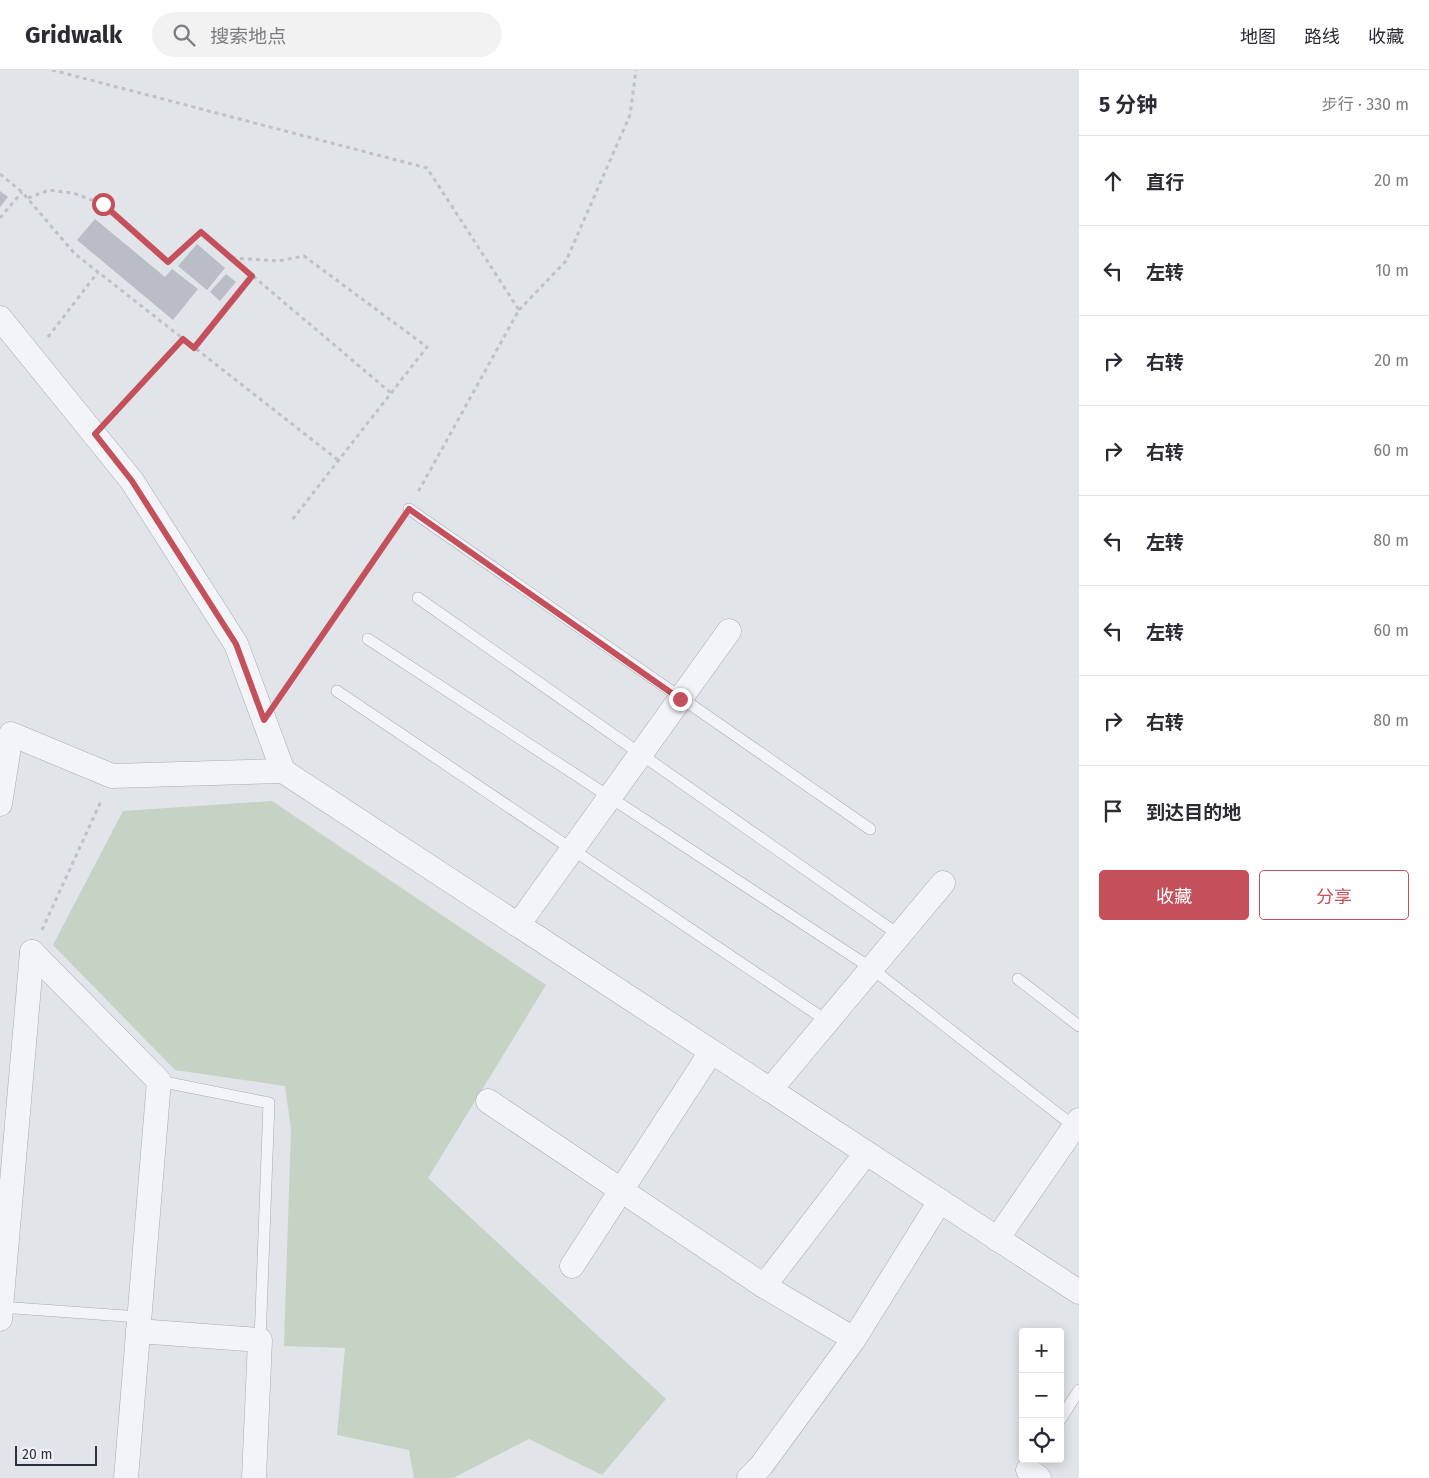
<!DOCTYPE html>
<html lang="zh">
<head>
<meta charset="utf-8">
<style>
  body { margin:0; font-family:"Fira Sans","Noto Sans SC",sans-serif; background:#f2f2f3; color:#2b2b33 }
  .controls { position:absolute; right:15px; bottom:15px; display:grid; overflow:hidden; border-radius:5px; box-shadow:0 2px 12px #0003 }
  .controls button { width:45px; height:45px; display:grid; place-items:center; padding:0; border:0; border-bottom:1px solid #e1e1e2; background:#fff; color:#2b2b33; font:25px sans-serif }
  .scale { position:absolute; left:15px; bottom:12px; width:82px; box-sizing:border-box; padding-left:5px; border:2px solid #2b313f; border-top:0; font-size:14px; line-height:18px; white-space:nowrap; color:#2b313f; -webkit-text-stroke:4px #f0f2f6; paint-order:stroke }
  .stop { position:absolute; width:15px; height:15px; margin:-11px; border:4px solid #c4505b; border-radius:50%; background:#fff }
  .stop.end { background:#c4505b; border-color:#fff; box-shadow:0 1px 5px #0008 }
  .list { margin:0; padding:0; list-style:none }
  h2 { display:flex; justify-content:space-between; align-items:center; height:65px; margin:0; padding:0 20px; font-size:21px }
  h2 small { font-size:16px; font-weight:400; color:#7c7c81 }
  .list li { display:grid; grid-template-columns:32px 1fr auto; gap:15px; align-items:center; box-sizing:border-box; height:90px; padding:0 20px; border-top:1px solid #e1e1e2 }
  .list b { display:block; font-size:19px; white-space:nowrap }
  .list em { font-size:16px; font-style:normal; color:#7c7c81 }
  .actions { display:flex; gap:10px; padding:15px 20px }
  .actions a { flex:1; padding:11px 0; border:1px solid #c4505b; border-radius:5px; text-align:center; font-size:18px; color:#c4505b }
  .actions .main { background:#c4505b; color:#fff }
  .icon { flex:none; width:28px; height:28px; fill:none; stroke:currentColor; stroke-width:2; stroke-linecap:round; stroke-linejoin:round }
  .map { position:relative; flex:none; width:1079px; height:1408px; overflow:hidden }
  header { display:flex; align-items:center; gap:30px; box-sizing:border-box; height:70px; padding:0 25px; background:#fff; border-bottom:1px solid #e1e1e2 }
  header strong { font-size:24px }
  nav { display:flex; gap:28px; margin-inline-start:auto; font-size:18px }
  .search { width:350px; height:45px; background:#f2f2f3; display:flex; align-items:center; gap:12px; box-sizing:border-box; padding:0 18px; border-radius:28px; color:#7c7c81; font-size:19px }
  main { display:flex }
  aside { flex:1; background:#fff }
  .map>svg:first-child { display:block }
  .green { fill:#c6d2c3 }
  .building { fill:#b9bdc5 }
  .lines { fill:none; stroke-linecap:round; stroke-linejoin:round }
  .lane-casing { stroke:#a7abb3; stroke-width:12 }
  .street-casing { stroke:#a7abb3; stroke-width:25 }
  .path { stroke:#bfc1c7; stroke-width:3; stroke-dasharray:4 4; stroke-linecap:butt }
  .lane { stroke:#f3f4f7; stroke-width:11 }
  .street { stroke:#f3f4f7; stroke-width:24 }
  .route { stroke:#c4505b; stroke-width:6 }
</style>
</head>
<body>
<header>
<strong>Gridwalk</strong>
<div class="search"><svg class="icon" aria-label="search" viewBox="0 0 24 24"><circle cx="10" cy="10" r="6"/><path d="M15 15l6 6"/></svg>搜索地点</div>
<nav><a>地图</a><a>路线</a><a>收藏</a></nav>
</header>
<main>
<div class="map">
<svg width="1079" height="1408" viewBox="0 0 1079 1408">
  <rect width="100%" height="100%" fill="#e1e4e9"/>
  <polygon class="green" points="272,731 546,915 428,1108 666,1329 602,1405 529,1369 453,1408 414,1408 409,1380 337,1365 345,1278 284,1276 291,1059 285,1016 175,1000 53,875 123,741"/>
  <g class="building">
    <polygon points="0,121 8,127 0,137"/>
    <polygon points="95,149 165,207 172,199 198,219 173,250 77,170"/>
    <polygon points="197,174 225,198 207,220 178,196"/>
    <polygon points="226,204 236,212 220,231 210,222"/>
  </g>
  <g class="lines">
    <g class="lane-casing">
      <g id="lane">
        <polyline points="409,439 870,759"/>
        <polyline points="418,528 899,865"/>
        <polyline points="368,569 871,898 1076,1058"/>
        <polyline points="337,621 827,951"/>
        <polyline points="1018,909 1079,956"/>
        <polyline points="159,1011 269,1033 260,1270"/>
        <polyline points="1,1237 139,1247"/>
        <polyline points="1060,1350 1079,1320"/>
      </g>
    </g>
    <g class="street-casing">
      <g id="street">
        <polyline points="0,248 132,411 236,574 283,701 1079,1222"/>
        <polyline points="0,734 11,664 112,706 283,701"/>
        <polyline points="518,855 729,561"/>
        <polyline points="32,882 159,1011 126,1408"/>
        <polyline points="770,1020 943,813"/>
        <polyline points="488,1031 764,1216 854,1269"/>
        <polyline points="997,1169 1079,1050"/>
        <polyline points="572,1196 711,982"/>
        <polyline points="764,1216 866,1083"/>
        <polyline points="0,1249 32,882"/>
        <polyline points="138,1261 260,1270 254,1408"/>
        <polyline points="1028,1400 1039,1408"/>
        <polyline points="749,1408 761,1396 854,1269 940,1131"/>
      </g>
    </g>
    <g class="path">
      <polyline points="52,0 427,98 519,240 418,422"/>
      <polyline points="0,104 22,122 75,184 338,390"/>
      <polyline points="28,128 49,120 73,123 103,134 168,193 201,162 391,323"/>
      <polyline points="0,148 22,122"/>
      <polyline points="232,188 278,191 304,186 427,277 292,450"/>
      <polyline points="519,240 566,191 630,45 636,0"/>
      <polyline points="48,267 98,202"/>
      <polyline points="194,277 252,205"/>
      <polyline points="112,345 183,269"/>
      <polyline points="281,625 398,455"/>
      <polyline points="42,860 102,729"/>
    </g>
    <use href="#lane" class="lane"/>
    <use href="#street" class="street"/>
  </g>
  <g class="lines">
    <polyline class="route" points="103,134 168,192 201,162 252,206 194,278 183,269 95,364 132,411 236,574 264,650 409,439 680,629"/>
  </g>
</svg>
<div class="controls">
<button>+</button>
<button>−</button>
<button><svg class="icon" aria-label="locate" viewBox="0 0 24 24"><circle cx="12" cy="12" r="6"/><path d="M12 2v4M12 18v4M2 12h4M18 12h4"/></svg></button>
</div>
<div class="scale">20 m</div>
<div class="stop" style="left:103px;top:134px"></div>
<div class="stop end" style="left:680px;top:629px"></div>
</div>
<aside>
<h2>5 分钟<small>步行 · 330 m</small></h2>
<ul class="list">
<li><svg class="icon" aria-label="ahead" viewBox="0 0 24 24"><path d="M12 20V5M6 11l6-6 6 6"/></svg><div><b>直行</b></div><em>20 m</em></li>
<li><svg class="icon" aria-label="left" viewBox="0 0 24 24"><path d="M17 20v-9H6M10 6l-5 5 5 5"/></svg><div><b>左转</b></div><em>10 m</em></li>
<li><svg class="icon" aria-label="right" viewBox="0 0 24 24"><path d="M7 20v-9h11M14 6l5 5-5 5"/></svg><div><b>右转</b></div><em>20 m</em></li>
<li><svg class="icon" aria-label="right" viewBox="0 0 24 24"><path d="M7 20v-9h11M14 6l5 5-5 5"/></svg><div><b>右转</b></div><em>60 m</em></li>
<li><svg class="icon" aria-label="left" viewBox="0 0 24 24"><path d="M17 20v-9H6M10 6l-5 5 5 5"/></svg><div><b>左转</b></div><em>80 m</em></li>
<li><svg class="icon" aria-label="left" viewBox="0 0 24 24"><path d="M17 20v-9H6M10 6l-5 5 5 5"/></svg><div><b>左转</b></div><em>60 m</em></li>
<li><svg class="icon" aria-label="right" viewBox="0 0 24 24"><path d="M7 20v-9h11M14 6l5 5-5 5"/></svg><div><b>右转</b></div><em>80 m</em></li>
<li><svg class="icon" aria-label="arrive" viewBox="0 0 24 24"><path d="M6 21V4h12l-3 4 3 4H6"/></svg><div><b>到达目的地</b></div></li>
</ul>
<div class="actions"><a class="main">收藏</a><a>分享</a></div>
</aside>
</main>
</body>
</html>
